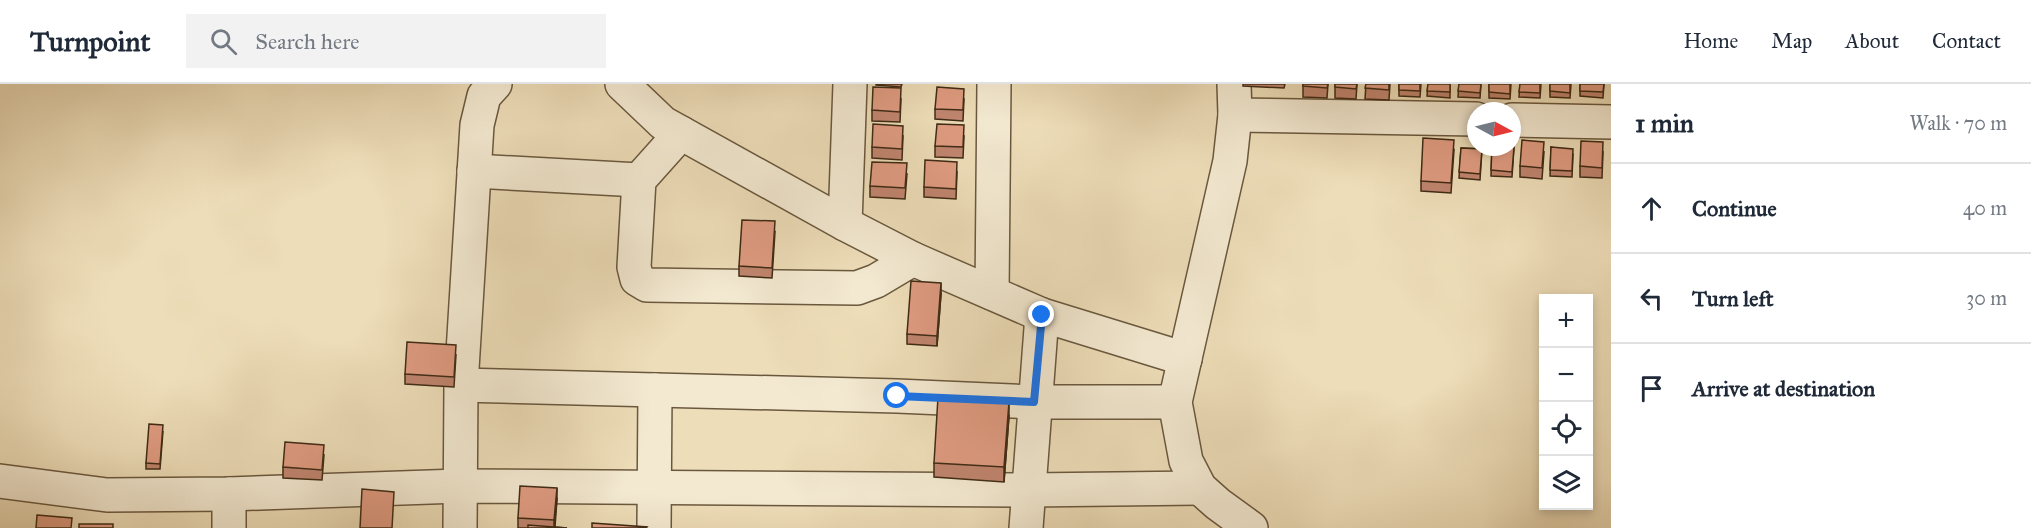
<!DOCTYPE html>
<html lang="en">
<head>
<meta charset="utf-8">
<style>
  body { margin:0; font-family:"IM FELL Great Primer",serif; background:#f2f2f3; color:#1f2937 }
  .controls { position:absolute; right:18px; bottom:18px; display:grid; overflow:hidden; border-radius:0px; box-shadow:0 3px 9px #0003 }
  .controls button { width:54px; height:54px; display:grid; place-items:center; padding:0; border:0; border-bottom:2px solid #e0e1e3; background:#fff; color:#1f2937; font:30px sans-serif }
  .compass { position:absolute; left:1467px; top:18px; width:54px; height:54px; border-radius:50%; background:#fff; box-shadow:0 3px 9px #0003; rotate:97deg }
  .stop { position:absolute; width:18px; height:18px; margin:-14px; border:4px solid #1a73e8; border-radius:50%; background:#fff }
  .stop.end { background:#1a73e8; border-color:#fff; box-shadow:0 2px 6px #0008 }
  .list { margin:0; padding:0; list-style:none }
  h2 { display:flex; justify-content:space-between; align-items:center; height:78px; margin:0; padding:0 24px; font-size:26px }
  h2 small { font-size:20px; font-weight:400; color:#747a83 }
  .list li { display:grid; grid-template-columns:39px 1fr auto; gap:18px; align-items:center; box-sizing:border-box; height:90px; padding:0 24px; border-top:2px solid #e0e1e3 }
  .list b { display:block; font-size:22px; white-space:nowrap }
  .list em { font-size:20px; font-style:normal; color:#747a83 }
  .icon { flex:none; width:33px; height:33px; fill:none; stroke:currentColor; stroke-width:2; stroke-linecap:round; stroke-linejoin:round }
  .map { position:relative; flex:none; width:1611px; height:444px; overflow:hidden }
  header { display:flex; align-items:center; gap:36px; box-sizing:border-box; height:84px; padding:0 30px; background:#fff; border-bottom:2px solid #e0e1e3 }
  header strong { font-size:28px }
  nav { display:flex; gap:33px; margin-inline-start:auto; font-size:21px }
  .search { width:420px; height:54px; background:#f2f2f3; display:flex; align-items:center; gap:15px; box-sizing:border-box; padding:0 21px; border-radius:0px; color:#747a83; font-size:22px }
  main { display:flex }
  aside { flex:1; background:#fff }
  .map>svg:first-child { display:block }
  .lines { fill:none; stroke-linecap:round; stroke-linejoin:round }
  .minor-casing { stroke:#6a583e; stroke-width:36 }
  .minor { stroke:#f3e9d1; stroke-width:33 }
  .wall { fill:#c0856f; stroke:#3f2b15; stroke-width:1.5 }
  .shaded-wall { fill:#9c6c5a; stroke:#3f2b15; stroke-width:1.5 }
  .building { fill:#df9b81; stroke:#3f2b15; stroke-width:1.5 }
  .route { stroke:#1a73e8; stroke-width:8 }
</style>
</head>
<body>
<header>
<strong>Turnpoint</strong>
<div class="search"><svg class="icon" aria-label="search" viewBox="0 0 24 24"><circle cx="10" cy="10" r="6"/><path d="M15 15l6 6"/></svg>Search here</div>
<nav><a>Home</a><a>Map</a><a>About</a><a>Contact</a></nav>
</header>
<main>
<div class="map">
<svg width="1611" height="444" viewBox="0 0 1611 444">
  <rect width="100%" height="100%" fill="#edddb8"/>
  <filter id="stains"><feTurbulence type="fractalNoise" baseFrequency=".00333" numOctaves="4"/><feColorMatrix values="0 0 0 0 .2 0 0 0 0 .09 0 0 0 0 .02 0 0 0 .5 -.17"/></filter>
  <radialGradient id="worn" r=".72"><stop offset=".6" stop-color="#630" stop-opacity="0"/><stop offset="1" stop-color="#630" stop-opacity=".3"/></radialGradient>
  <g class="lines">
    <g class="minor-casing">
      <g id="minor">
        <polyline points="622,0 663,39 845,140 913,175 1042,231 1185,275"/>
        <polyline points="1234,0 1235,31 1230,77 1175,318 1186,377 1200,404 1218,420 1251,444"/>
        <polyline points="1235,31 1476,35"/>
        <polyline points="1512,36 1611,38"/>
        <polyline points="681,49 639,96 634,183 637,195 647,201 857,204 876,197 913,175"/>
        <polyline points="474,87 639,96"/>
        <polyline points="845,140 850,0"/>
        <polyline points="992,209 994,0"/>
        <polyline points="461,301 897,312 1034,318 1175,318"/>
        <polyline points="0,397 107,411 229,410 459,402 1029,406 1200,404"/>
        <polyline points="229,444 229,410"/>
        <polyline points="460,444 461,301 477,41 484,12 495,0"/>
        <polyline points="654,444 655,306"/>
        <polyline points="1026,444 1042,231"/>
      </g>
    </g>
    <use href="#minor" class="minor"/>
  </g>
  <g class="wall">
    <polygon points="876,0 902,0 901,3 876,1"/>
    <polygon points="1243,0 1285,0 1284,4 1243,2"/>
    <polygon points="1303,0 1328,0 1327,14 1303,13"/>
    <polygon points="1335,0 1357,0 1356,15 1335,14"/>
    <polygon points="1366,0 1390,0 1389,16 1365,15"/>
    <polygon points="1399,0 1421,0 1420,13 1399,12"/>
    <polygon points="1428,0 1450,0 1450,14 1427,12"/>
    <polygon points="1459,0 1481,0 1480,14 1458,13"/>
    <polygon points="1489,0 1511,0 1510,15 1489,14"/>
    <polygon points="1520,0 1541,0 1540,14 1519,13"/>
    <polygon points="1550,0 1571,0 1570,14 1550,13"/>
    <polygon points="1580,0 1604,0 1603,14 1580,12"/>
    <polygon points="901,15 900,38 872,37 872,26"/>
    <polygon points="964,15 963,37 935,35 935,25"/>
    <polygon points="903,52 902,76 872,74 872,63"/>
    <polygon points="964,52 963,74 935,73 935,62"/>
    <polygon points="1492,63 1514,63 1512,93 1491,92"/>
    <polygon points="1551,63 1573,70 1572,93 1550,92"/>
    <polygon points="1461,64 1482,65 1480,96 1459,94"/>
    <polygon points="1454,66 1451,109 1421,107 1421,97"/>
    <polygon points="1544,68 1542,95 1520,93 1520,82"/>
    <polygon points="1603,68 1602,94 1580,93 1580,82"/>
    <polygon points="957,88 956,115 924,113 924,103"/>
    <polygon points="907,90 905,115 870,113 870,102"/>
    <polygon points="775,148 772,194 739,192 739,182"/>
    <polygon points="941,210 937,262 907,260 907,250"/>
    <polygon points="456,271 454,303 405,300 405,290"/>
    <polygon points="1009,332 1004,398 934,393 934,379"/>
    <polygon points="163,347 160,385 146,385 146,379"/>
    <polygon points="324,371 322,396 283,394 283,383"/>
    <polygon points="557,415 555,443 567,444 518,444 518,434"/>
  </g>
  <g class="shaded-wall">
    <polygon points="941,199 941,210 937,262 937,252"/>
    <polygon points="1009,318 1009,332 1004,398 1004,383"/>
    <polygon points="557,404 557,415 554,444 554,436"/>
  </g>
  <g class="building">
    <polygon points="1303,0 1328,0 1327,4 1303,2"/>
    <polygon points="1335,0 1357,0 1356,5 1335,3"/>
    <polygon points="1366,0 1389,0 1389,6 1365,4"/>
    <polygon points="1399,0 1420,0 1420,7 1399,6"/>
    <polygon points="1428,0 1450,0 1450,8 1427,7"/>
    <polygon points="1459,0 1481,0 1480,9 1458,7"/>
    <polygon points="1489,0 1510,0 1510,10 1489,8"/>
    <polygon points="1520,0 1540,0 1540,9 1519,8"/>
    <polygon points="1550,0 1570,0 1570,9 1550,7"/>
    <polygon points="1580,0 1604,0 1603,8 1580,7"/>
    <polygon points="873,3 901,4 900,28 872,26"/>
    <polygon points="937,3 964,5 963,26 935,25"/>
    <polygon points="873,40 903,42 902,65 872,63"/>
    <polygon points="937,40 964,41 963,63 935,62"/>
    <polygon points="1423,54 1454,56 1451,99 1421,97"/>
    <polygon points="1522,56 1544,58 1542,84 1520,82"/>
    <polygon points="1581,57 1603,58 1602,84 1580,82"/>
    <polygon points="1492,63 1514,63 1512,88 1491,86"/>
    <polygon points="1551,63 1573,65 1572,87 1550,86"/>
    <polygon points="1461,64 1482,65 1480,90 1459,88"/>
    <polygon points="925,76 957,78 956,105 924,103"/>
    <polygon points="872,78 907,79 905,104 870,102"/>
    <polygon points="742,136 775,137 772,184 739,182"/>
    <polygon points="911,197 941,199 937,252 907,250"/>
    <polygon points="407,258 456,261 454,293 405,290"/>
    <polygon points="938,313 1009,318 1004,383 934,379"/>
    <polygon points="149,340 163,341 160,380 146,379"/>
    <polygon points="285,358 324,361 322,386 283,383"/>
    <polygon points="520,402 557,404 554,436 518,434"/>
    <polygon points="362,405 394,408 392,444 360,444"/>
    <polygon points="37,431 72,434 71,444 36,444"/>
    <polygon points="592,439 647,443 646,444 592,444"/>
    <rect x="79" y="440" width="34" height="4"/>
    <polygon points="528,441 567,444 528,444"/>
  </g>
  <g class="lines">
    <polyline class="route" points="897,312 1034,318 1042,231"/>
  </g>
  <rect width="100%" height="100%" filter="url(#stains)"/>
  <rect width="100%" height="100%" fill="url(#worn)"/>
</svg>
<div class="controls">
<button>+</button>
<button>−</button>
<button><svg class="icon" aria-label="locate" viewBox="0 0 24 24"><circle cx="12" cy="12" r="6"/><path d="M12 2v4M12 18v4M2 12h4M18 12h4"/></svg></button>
<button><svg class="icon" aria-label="layers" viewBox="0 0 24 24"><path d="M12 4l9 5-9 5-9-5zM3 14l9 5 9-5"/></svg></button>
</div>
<svg class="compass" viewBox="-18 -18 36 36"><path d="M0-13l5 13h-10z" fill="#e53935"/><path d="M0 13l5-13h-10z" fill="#747a83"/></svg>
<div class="stop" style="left:897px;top:312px"></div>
<div class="stop end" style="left:1042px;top:231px"></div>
</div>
<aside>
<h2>1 min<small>Walk · 70 m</small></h2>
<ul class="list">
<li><svg class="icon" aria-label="ahead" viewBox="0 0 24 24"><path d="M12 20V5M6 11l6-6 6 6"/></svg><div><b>Continue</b></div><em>40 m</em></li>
<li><svg class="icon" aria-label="left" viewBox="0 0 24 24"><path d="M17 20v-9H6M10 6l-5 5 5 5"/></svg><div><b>Turn left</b></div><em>30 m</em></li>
<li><svg class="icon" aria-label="arrive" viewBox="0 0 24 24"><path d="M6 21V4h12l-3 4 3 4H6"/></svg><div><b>Arrive at destination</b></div></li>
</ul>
</aside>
</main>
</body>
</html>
